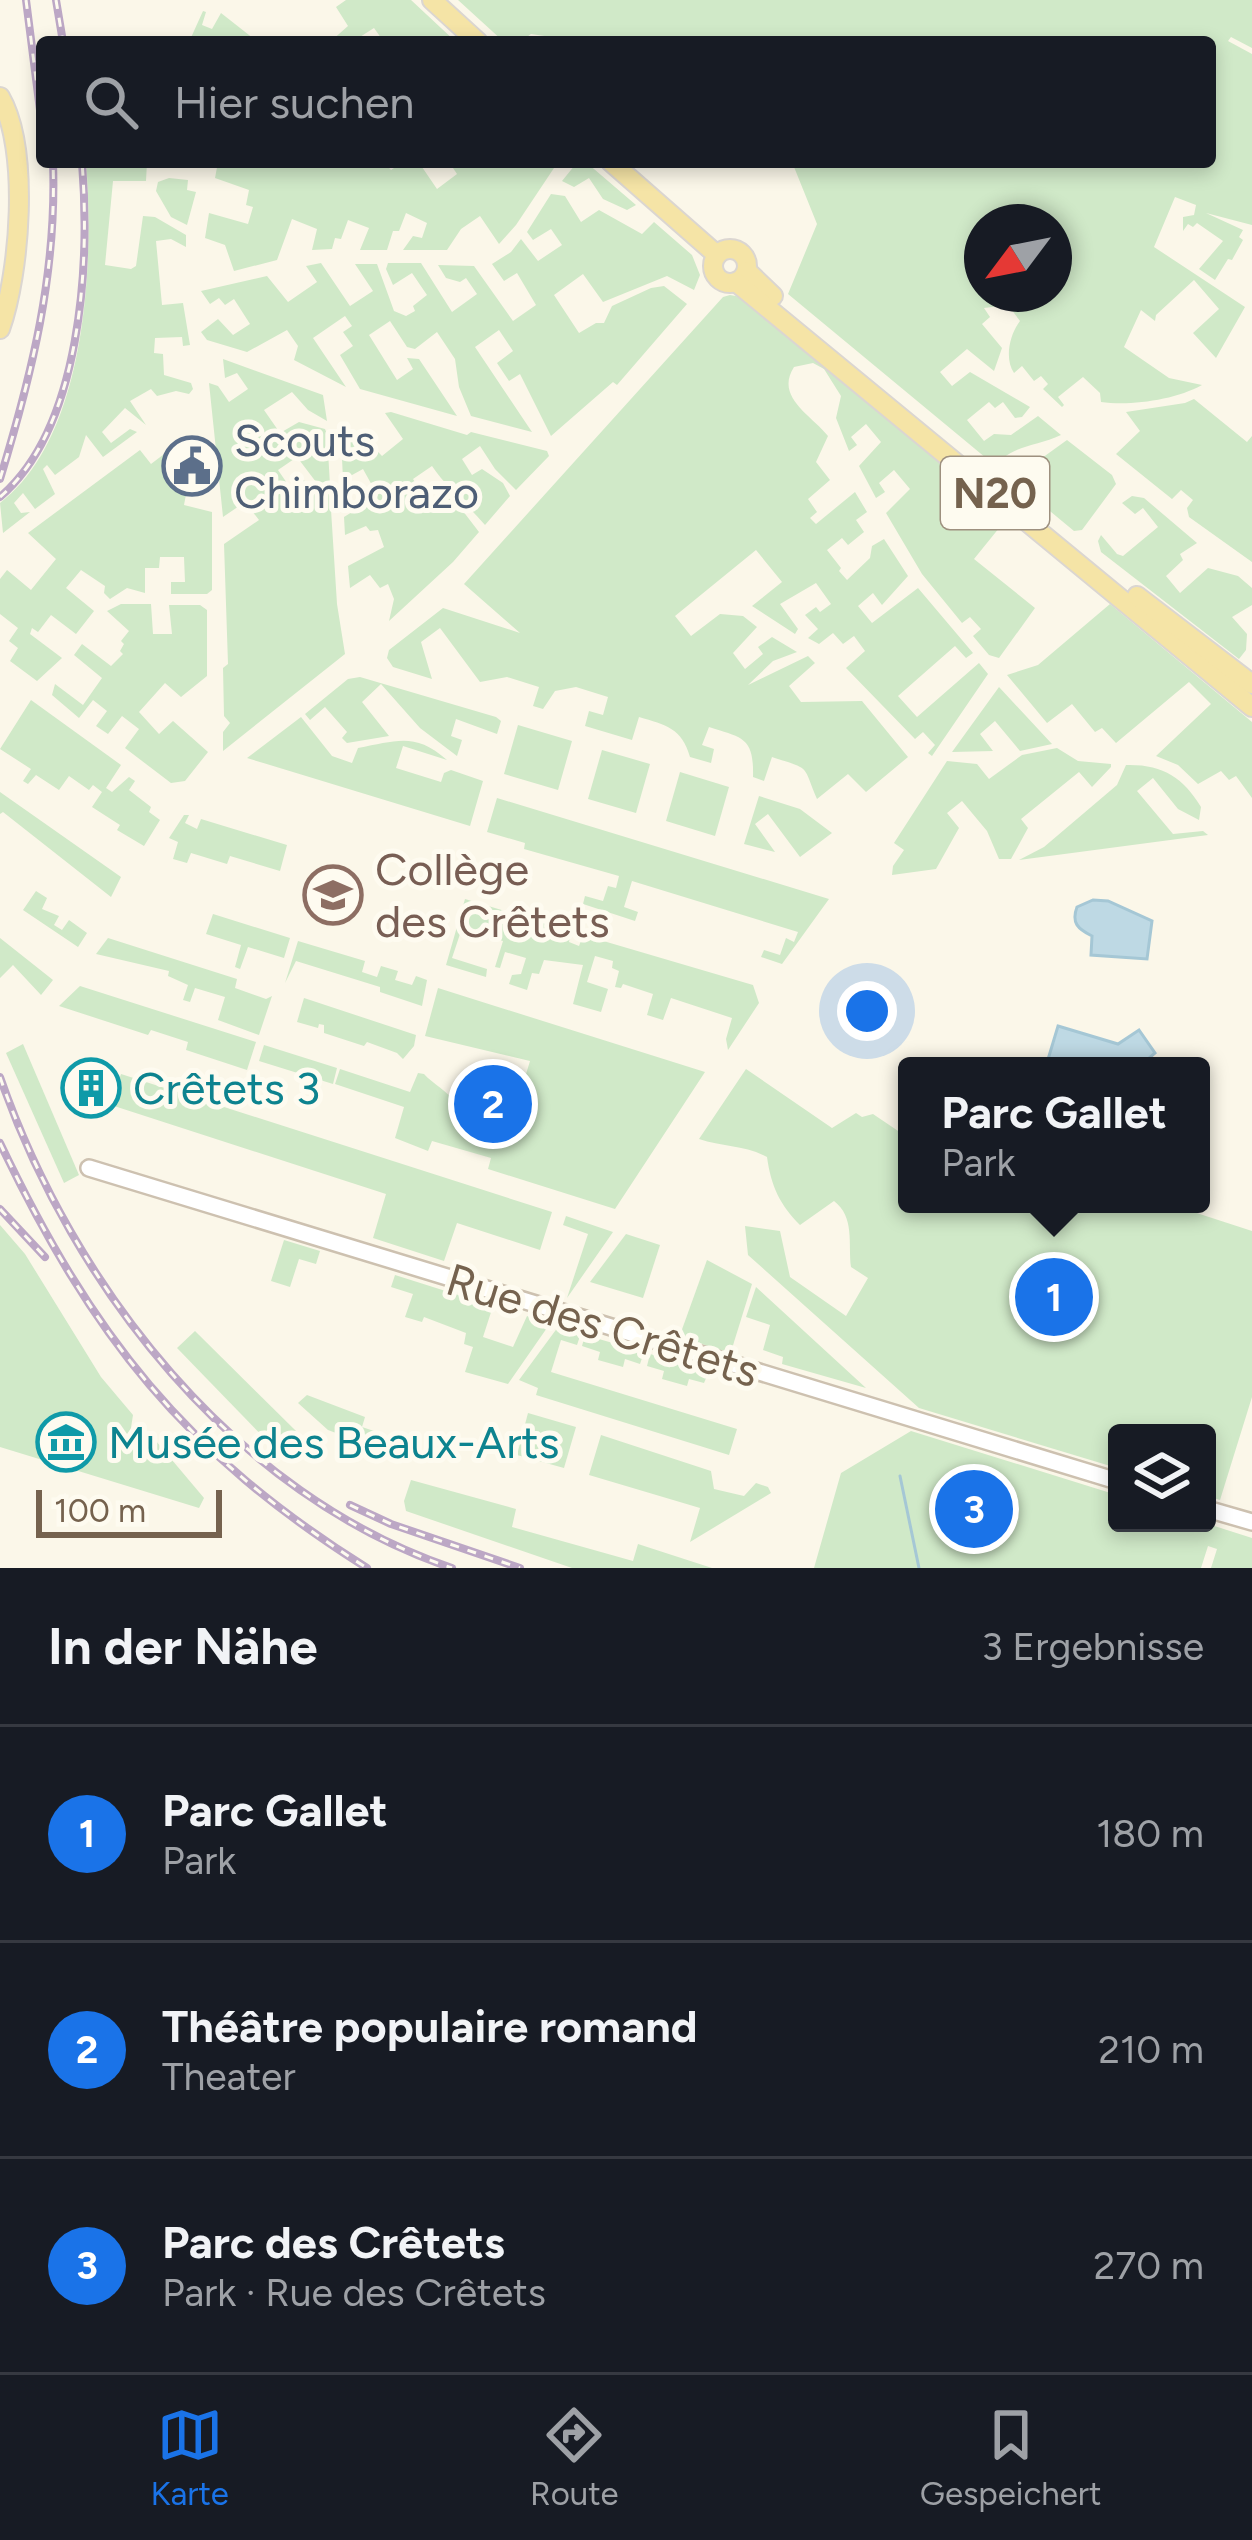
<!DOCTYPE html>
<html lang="de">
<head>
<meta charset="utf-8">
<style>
  body { margin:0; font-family:Figtree,sans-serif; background:#20242c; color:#f1f3f6 }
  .controls { position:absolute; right:36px; bottom:36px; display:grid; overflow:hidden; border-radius:12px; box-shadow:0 6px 18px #0003 }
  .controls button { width:108px; height:108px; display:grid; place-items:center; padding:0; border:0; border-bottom:3px solid #363941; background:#171b24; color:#f1f3f6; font:60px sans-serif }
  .compass { position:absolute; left:964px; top:204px; width:108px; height:108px; border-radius:50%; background:#171b24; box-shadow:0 6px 18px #0003; rotate:238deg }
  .scale { position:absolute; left:36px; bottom:30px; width:186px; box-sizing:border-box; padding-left:12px; border:6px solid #75624e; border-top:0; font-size:33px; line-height:42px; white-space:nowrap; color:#75624e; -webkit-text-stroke:9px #fefbf0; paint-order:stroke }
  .you { position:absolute; left:867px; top:1011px; width:42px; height:42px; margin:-30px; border:9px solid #fff; border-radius:50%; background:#1a73e8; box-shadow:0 0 0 18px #1a73e833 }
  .badge { display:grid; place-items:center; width:78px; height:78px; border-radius:50%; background:#1a73e8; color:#fff; font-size:39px; font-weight:700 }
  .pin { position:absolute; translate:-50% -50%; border:6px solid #fff; box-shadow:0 3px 12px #0006 }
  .popup { position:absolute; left:898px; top:1057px; width:312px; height:156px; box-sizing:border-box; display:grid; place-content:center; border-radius:12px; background:#171b24; filter:drop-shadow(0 3px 9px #0005); font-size:39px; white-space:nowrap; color:#9ea1a6 }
  .popup b { font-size:45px; color:#f1f3f6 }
  .popup::after { content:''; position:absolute; left:50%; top:100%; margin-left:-24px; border:24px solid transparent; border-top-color:#171b24 }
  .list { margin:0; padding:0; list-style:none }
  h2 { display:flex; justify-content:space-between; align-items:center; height:156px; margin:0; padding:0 48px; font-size:51px }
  h2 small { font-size:39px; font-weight:400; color:#9ea1a6 }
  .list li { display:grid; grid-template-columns:78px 1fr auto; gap:36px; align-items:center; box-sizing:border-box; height:216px; padding:0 48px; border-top:3px solid #363941 }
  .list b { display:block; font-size:45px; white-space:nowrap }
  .list p { margin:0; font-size:39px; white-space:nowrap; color:#9ea1a6 }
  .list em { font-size:39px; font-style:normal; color:#9ea1a6 }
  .icon { flex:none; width:66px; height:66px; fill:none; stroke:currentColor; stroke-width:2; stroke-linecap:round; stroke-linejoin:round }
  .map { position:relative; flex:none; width:1252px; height:1568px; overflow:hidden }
  .search { position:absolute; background:#171b24; box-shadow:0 6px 18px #0003; left:36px; right:36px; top:36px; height:132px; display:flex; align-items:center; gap:30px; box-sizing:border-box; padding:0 42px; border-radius:12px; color:#9ea1a6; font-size:45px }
  .sheet { height:804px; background:#171b24 }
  nav { display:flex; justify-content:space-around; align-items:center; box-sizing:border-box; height:168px; border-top:3px solid #363941; background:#171b24; font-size:33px; color:#9ea1a6 }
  nav a { display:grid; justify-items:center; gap:6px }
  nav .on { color:#1a73e8 }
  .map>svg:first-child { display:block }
  .green { fill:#d0e9c8; fill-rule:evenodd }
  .water { fill:#bed9e4; stroke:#a5c7d5; stroke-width:3 }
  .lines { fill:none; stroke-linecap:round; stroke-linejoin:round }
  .stream { stroke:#a5c7d5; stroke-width:3 }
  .minor-casing { stroke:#cdc1b0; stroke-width:20 }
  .major-casing { stroke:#dbd6d1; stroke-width:22 }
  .minor { stroke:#fff; stroke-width:15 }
  .major { stroke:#f5e4a6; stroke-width:18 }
  .rail-casing { stroke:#bca7c5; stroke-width:8 }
  .rail { stroke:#fefbf0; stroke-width:3; stroke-dasharray:9; stroke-linecap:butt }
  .labels { text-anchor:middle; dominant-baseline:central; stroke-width:10; stroke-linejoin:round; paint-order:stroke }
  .shield { fill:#fefbf0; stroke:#9e907f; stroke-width:3 }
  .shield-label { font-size:42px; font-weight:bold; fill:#75624e }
  .service-label { font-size:45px; fill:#4e5e75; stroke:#fefbf0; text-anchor:start }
  .education-label { font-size:45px; fill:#785e54; stroke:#fefbf0; text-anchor:start }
  .culture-label { font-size:45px; fill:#0d838f; stroke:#fefbf0; text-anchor:start }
  .street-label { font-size:45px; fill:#75624e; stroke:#fefbf0 }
</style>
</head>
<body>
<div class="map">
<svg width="1252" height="1568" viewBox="0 0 1252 1568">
  <rect width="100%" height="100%" fill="#fbf7e9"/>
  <g class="green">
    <polygon points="346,0 411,0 456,42 384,42 374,28 352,42 330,42 348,26 336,7"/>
    <path d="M458 0H1252V48L1231 37 1228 41 1252 54V225L1206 213 1243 230 1239 237 1243 240 1232 260 1228 259 1215 280 1199 269 1223 241 1197 223 1193 227 1188 224 1183 231V217L1194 215 1196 205 1175 197 1154 247 1245 307 1216 358 1193 333 1219 309 1194 280 1156 315 1155 321 1141 310 1124 347 1169 378 1202 385C1175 400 1131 406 1101 402L1100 393 1083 377 1058 397 1064 405 1062 407 1043 389 1048 384 1041 376 1034 381 1022 366 1014 373C1004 358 1010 334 1020 321L1008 305 984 308 990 317 982 324 1002 348 994 371 967 349 940 372 952 386 970 372 1030 407 1022 417 1015 418 1003 402 995 408 989 402 967 420 984 441 994 434 1011 435 1038 416 1061 435C1040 445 1019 445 1003 458L1017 476 1067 440 1112 475 1116 484 1082 530 1074 531 788 294 817 224 792 162H1210V42H585L531 34 520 42H504ZM982 222H1054V294H982Z"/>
    <polygon points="203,11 206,12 202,25 212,29 221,13 258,42 189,42"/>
    <path d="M86 162H147L146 181H113L105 265 131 269 136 266 143 216 155 217 186 235V247L171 239 156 241 162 305 183 303 190 345 183 346 182 337 155 338 154 353 163 354 164 375 191 383 193 389 189 394 176 391 157 396 151 389 130 401 146 425 125 408 102 432 111 443 130 429 137 432 103 457 86 435 79 457 55 475 47 465 43 469 55 494 35 509 23 493 14 503 21 513 30 512 3 533 0 503C87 437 94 263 86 162Z"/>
    <polygon points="218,162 384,162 391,170 403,162 428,162 422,167 437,189 457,174 449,162 558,162 516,225 499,244 480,216 461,229 447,250 403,250 413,236 422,238 427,223 406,213 399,231 393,231 387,250 360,250 369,228 348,220 341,239 335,238 332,249 312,250 317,229 292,219 277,260 234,271 225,245 205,238 209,213 248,224 253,207 246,205 249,190 215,178"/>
    <polygon points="587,163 636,205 627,210 603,199 589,178 574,187 562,181 575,165"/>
    <polygon points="169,178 188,180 187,190 196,192 187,225 171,217 156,191 158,182"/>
    <polygon points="551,194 565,196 581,222 599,210 642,234 654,222 692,255 700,275 694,290 667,276 603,302 583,274 554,295 579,333 596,323 604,323 612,306 651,288 664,286 687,304 617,385 613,382 551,436 520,374 509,381 497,363 513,351 499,330 475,347 532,432 471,416 459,387 455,359 437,332 415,349 407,347 390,321 369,335 397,380 413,369 407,358 419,359 457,416 360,389 340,355 353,346 343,332 352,326 345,316 313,338 346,387 294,360 298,346 287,330 247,352 207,340 201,332 218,319 233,335 250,324 234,299 225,305 219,298 210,304 201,291 267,276 288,302 317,282 306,266 321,263 350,306 373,291 355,264 377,264 394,311 406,316 415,311 413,306 427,295 412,273 393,285 386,269 388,263 421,263 452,312 477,294 466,278 460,282 446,278 438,265 474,266 513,321 536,305 517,273 504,281 492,264 511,252 521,239 538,261 562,245 551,229 533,240 527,232"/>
    <path d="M730 295 741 297 1008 517 974 559 1035 608 999 658 989 655 973 636 981 629 970 617 962 623 922 574 886 513 910 489 894 470 879 483 885 492 876 498 859 466 881 442 866 424 851 437 857 445 849 451 836 418 841 396 824 369 813 363 794 367C775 397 810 414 828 436L816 462 830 480 808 499 817 512 810 518 816 524 855 492 867 512 856 520 864 532 848 545 842 538 827 550 841 568 839 571 847 580 870 558 872 546 884 539 908 576 882 605 873 593 858 606 872 623 918 588 973 653 966 658 955 646 898 696 917 717 979 663 988 674 932 756 928 753 935 745 923 732 915 739 846 668 865 651 854 636 843 644 833 633 819 644 808 638 818 629 805 615 816 607 820 612 831 604 816 583 780 604 798 629 795 634 752 606 782 582 756 550 675 616 691 636 720 614 743 616 757 627 733 653 745 669 763 654 758 647 772 637 797 652 773 661 748 685 808 656 815 663 789 686 801 702 862 701 908 757 866 792 848 774 817 799C802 764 812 770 772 757L764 781 753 777C754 737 743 738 709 727L702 745 714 749 711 763 690 757C682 728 666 725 639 717L632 740 585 726 589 711 603 715 608 697 576 687 555 691 543 709 533 706 539 687 507 677 480 682 440 628 421 642 432 679 393 667 387 658 389 650 443 608 520 633 464 584 723 297Z"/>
    <polygon points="223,359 323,395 327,421 308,410 292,392 264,410 280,433 299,422 325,429 327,434 330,485 316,482 297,457 278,470 289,486 301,479 330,494 337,604 345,654 223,751 223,732 230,723 224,716 223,668 228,664 224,544 259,520 245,502 223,517 209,383 218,386 229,402 248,389 237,373 225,378"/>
    <polygon points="1194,399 1247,442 1252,436 1252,562 1189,517 1187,508 1193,500 1181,490 1172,499 1116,454 1140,431 1126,412 1185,403"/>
    <path d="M391 412 467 435 471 432 547 451 549 456 516 490 495 469 480 446 462 459 472 475 482 469 503 483 510 496 485 525C468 505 446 487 432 466L413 479 427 501 439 494 456 502 479 532 453 562 389 621 394 599 388 584 380 588 370 575 350 588 348 566 384 547 378 530 370 531 366 526 345 535 344 517 378 496 363 469 343 480 341 436C362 433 369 442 382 456L403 439 385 413Z"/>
    <polygon points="172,448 184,448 188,484 184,505 212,512 212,590 207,594 171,594 171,582 185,582 184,557 160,557 159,568 145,568 145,593 127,588 110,599 104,593 105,586 81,570 66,588 94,611 76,634 51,615 38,632 32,628 30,634 62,658 37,681 10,661 18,648 9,641 18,628 0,614 0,579 7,570 31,590 56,559 28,533 140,450 151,464"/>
    <polygon points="1132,496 1144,498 1197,543 1180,554 1183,560 1166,576 1180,593 1208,568 1238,576 1252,588 1252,605 1232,617 1247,634 1246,650 1239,659 1101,552 1098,541 1101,535 1117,554 1123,556 1158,527 1143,508 1135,514 1122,503"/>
    <polygon points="121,604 151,604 153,634 172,634 169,605 200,605 207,610 207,676 181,697 165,683 139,712 159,734 173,721 208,752 185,781 171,783 125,748 139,729 122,716 108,734 96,726 107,711 93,700 79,718 52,695 55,684 83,705 102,678 74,655 82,644 111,666 123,654 120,651 124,644 121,641 129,631 107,611"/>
    <polygon points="1110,604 1252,722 1252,798 1236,776 1229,780 1221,771 1198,784 1178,765 1156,756 1211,704 1189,682 1116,743 1102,728 1095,732 1072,704 1047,723 1007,675 1038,665"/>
    <polygon points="360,677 496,717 501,721 497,734 456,719 451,736 462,740 457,756 420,728 381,684 362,702 389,736 347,743 342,738 347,732 325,707 310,720 305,714 348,679"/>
    <polygon points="999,687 1052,744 1020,751 995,721 980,734 993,751 952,752"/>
    <polygon points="31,700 121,765 106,788 112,792 129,777 135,781 129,790 151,807 149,812 160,820 144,846 117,830 120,825 92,807 102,792 93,785 89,790 69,776 59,790 36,775 28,784 23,781 31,769 0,749"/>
    <path d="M301 717 332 756 352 763 358 748C397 741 415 732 447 760L403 746 396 768 441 782 444 773 451 770 483 781 470 826 247 758Z"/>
    <polygon points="518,725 572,741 558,790 504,774"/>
    <polygon points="1057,748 1078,761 1111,764 1111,767 1092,787 1079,772 1021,819 1028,828 1011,859 999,859 987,831 962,801 947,813 959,828 936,869 892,875 893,866 904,850 894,843 947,761 977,764 989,779 1022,755"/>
    <polygon points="602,750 650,764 636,813 588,799"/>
    <path d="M1126 765C1162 764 1183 777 1201 807L1199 820 1178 809 1153 778 1137 791 1173 834 1203 831 1208 835 1019 860 1044 847 1117 785Z"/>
    <polygon points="680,772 729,787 715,836 666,821"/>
    <polygon points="0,792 121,877 111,897 3,812 0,814"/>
    <polygon points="759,796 800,809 832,833 800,857 768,814 755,824 775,852 744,844"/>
    <polygon points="497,798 829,899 782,964 761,957 764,950 780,955 786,938 794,942 798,932 632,881 624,907 638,912 635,921 583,904 585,896 603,901 608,886 616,888 619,876 524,849 525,843 487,832"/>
    <polygon points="184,815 189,815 185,823 197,829 201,819 287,845 280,871 230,856 227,864 191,853 187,863 173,859 178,842 169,838"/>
    <polygon points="36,891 47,898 42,909 59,916 54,925 62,930 69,920 87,933 78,947 23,910"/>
    <polygon points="465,899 512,913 509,925 525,930 529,919 571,931 569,942 579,946 583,935 753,985 759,1003 728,1050 726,1039 732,1018 671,998 663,1020 647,1015 653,994 623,984 621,988 615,987 619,971 612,968 613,961 595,956 587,982 608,989 601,1012 573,1004 583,965 544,960 539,974 532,973 527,990 509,984 512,975 521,974 526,958 505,952 500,968 495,967 503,941 462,928 452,958 487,969 486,977 446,965"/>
    <polygon points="213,914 290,938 284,958 248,947 240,969 235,967 241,945 206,934"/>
    <polygon points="0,938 53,980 41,995 13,965 0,978"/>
    <polygon points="108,938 237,979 235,988 266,999 272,996 259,1035 218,1020 225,997 195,988 190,1002 183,1000 188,985 168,976 169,971 96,954"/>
    <polygon points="298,941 365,961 362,972 377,977 381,966 398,971 395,980 412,985 416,976 427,980 422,1006 380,992 380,987 296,961 285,983"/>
    <polygon points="80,986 256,1042 247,1070 186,1050 188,1042 151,1030 148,1035 59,1006"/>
    <path d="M438 988 705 1072 615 1209 488 1169 491 1158 432 1141 428 1151 395 1138 404 1107 335 1084 340 1069 410 1092 418 1073 424 1074C433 1084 448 1091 455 1103 473 1132 461 1146 505 1143L530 1061 425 1036Z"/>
    <polygon points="304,998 416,1035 414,1046 403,1059 397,1053 367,1042 364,1046 324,1033 324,1025 319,1024 318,1028 297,1022"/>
    <polygon points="23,1044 79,1175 64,1183 6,1053"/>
    <polygon points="264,1045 337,1068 333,1084 259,1061"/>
    <path d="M746 1069 832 1128 856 1113 862 1117 873 1114 907 1137V1204H1169L1252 1231V1397L1220 1500 1207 1496V1433H1117V1468L919 1408 748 1255 745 1226 780 1231 790 1277 846 1316 868 1278 851 1267C848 1244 855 1217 834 1201L800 1225C780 1205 771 1186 767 1157 745 1145 722 1147 699 1139Z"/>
    <polygon points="121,1074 552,1212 540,1250 457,1223 444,1261 373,1238 386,1194 111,1105"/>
    <polygon points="566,1216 613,1232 567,1298 588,1234 563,1225"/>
    <polygon points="0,1225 25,1254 101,1377 133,1415 130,1434 156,1441 204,1498 199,1508 0,1447"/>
    <polygon points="626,1234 660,1245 643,1298 590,1282"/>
    <polygon points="284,1240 320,1251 316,1264 299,1259 290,1287 271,1281"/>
    <polygon points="707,1260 752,1284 730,1355 680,1335"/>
    <polygon points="395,1275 493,1306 483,1337 513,1347 527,1316 549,1325 508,1384 465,1372 473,1347 464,1344 466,1333 424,1317 422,1322 405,1317 413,1294 391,1287"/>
    <polygon points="756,1287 866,1388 782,1364 783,1357 763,1350 770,1325 746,1317"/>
    <polygon points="558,1327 581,1333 577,1345 561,1340 551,1372 737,1429 729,1455 536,1395 538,1388 519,1380"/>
    <polygon points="195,1331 296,1431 300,1442 297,1459 273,1447 177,1348"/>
    <polygon points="585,1335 644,1352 640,1364 625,1359 623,1367 598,1360 600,1352 582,1346"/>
    <polygon points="650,1354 709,1371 704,1383 689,1379 687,1386 662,1379 664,1371 647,1366"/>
    <polygon points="307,1395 365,1417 362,1427 377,1432 373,1447 328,1430 298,1403"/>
    <polygon points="528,1413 576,1427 564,1468 517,1455"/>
    <polygon points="911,1431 1117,1495 1117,1523 1205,1523 1252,1538 1252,1568 1211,1568 1217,1549 1208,1546 1201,1568 814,1568 841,1473"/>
    <polygon points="601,1435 711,1471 714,1489 744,1496 756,1483 768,1487 771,1493 690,1542 700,1508 589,1475"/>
    <polygon points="411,1480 516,1509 512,1527 633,1561 638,1544 712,1568 572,1568 406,1511 404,1501"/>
  </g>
  <g class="water">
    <path d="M1093 900 1108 901 1152 921 1147 959 1091 955 1092 936C1078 929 1071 923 1077 907Z"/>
    <polygon points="1058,1026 1118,1044 1139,1030 1155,1053 1140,1066 1046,1066"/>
  </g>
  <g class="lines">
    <polyline class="stream" points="900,1476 919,1568"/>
    <g class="minor-casing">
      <g id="minor">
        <polyline points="89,1168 1117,1481"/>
        <polyline points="1207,1509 1252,1522"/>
      </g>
    </g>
    <g class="major-casing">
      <g id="major">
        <polyline points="432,0 478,42"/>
        <path d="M0 97C30 149 20 273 0 329"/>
        <polyline points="611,162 717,255"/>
        <circle cx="730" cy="266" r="17"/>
        <polyline points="747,271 773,296"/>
        <polyline points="736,282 1252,707"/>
        <polyline points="1137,596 1252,684"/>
      </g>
    </g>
    <use href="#minor" class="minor"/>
    <use href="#major" class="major"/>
    <g class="rail-casing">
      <g id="rail">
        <polyline points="26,0 42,126"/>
        <polyline points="56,0 63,42"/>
        <path d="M0 479C32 374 57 273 53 162"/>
        <path d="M0 497C82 427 90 263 82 162"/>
        <path d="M0 1077C73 1287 235 1495 452 1568"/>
        <path d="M0 1143C92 1336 184 1453 367 1568"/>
        <polyline points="0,1209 45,1257"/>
        <polyline points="350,1505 391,1524 520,1568"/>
      </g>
    </g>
    <use href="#rail" class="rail"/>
  </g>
  <defs>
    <g id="civic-ring" transform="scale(3)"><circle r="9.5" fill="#fefbf0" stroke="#5c6f8a" stroke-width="1.5"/><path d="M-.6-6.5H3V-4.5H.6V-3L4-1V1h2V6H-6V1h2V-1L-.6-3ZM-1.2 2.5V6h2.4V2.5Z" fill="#5c6f8a"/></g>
    <g id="school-ring" transform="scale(3)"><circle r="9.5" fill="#fefbf0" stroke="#8d6e63" stroke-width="1.5"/><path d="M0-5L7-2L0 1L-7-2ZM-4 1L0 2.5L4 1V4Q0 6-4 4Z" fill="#8d6e63"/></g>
    <g id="building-ring" transform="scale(3)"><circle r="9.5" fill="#fefbf0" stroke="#0f9aa8" stroke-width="1.5"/><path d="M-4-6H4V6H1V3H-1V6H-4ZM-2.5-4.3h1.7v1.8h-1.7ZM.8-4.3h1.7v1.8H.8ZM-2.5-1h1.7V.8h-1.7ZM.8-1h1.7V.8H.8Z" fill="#0f9aa8"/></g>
    <g id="museum-ring" transform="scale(3)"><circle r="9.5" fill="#fefbf0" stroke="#0f9aa8" stroke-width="1.5"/><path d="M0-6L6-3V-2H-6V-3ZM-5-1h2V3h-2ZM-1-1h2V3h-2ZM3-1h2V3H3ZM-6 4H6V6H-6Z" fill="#0f9aa8"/></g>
  </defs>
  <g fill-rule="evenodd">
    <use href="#civic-ring" x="192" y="466"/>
    <use href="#school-ring" x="333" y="895"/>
    <use href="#building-ring" x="91" y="1088"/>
    <use href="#museum-ring" x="66" y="1442"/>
  </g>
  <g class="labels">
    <rect class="shield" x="941" y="457" width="108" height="72" rx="9"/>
    <g class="shield-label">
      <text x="995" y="493">N20</text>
    </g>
    <g class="service-label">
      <text x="234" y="440">Scouts<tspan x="234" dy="52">Chimborazo</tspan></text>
    </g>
    <g class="education-label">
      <text x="375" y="869">Collège<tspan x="375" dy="52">des Crêtets</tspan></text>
    </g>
    <g class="culture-label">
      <text x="133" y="1088">Crêtets 3</text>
      <text x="108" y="1442">Musée des Beaux-Arts</text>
    </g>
    <g class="street-label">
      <text transform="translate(603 1325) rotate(17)">Rue des Crêtets</text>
    </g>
  </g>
</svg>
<div class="controls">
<button><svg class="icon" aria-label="layers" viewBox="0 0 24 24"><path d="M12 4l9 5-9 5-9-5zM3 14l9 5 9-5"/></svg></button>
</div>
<svg class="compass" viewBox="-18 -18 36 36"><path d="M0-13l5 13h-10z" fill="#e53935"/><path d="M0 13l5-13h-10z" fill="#9ea1a6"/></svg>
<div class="scale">100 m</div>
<div class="you"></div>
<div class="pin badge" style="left:1054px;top:1297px">1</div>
<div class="popup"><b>Parc Gallet</b>Park</div>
<div class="pin badge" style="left:493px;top:1104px">2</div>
<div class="pin badge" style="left:974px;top:1509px">3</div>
<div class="search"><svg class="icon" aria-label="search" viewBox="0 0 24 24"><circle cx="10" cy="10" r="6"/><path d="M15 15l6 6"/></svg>Hier suchen</div>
</div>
<section class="sheet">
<h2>In der Nähe<small>3 Ergebnisse</small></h2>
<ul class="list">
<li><span class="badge">1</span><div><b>Parc Gallet</b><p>Park</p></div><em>180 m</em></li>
<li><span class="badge">2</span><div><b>Théâtre populaire romand</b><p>Theater</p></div><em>210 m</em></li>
<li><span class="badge">3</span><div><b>Parc des Crêtets</b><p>Park · Rue des Crêtets</p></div><em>270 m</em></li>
</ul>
</section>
<nav>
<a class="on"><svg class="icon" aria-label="map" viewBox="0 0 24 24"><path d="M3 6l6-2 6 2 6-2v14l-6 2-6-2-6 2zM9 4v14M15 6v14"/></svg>Karte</a>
<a><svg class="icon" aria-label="directions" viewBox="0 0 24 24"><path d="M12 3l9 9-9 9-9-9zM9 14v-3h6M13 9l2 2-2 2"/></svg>Route</a>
<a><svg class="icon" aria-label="saved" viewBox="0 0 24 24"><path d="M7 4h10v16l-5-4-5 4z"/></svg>Gespeichert</a>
</nav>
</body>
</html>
